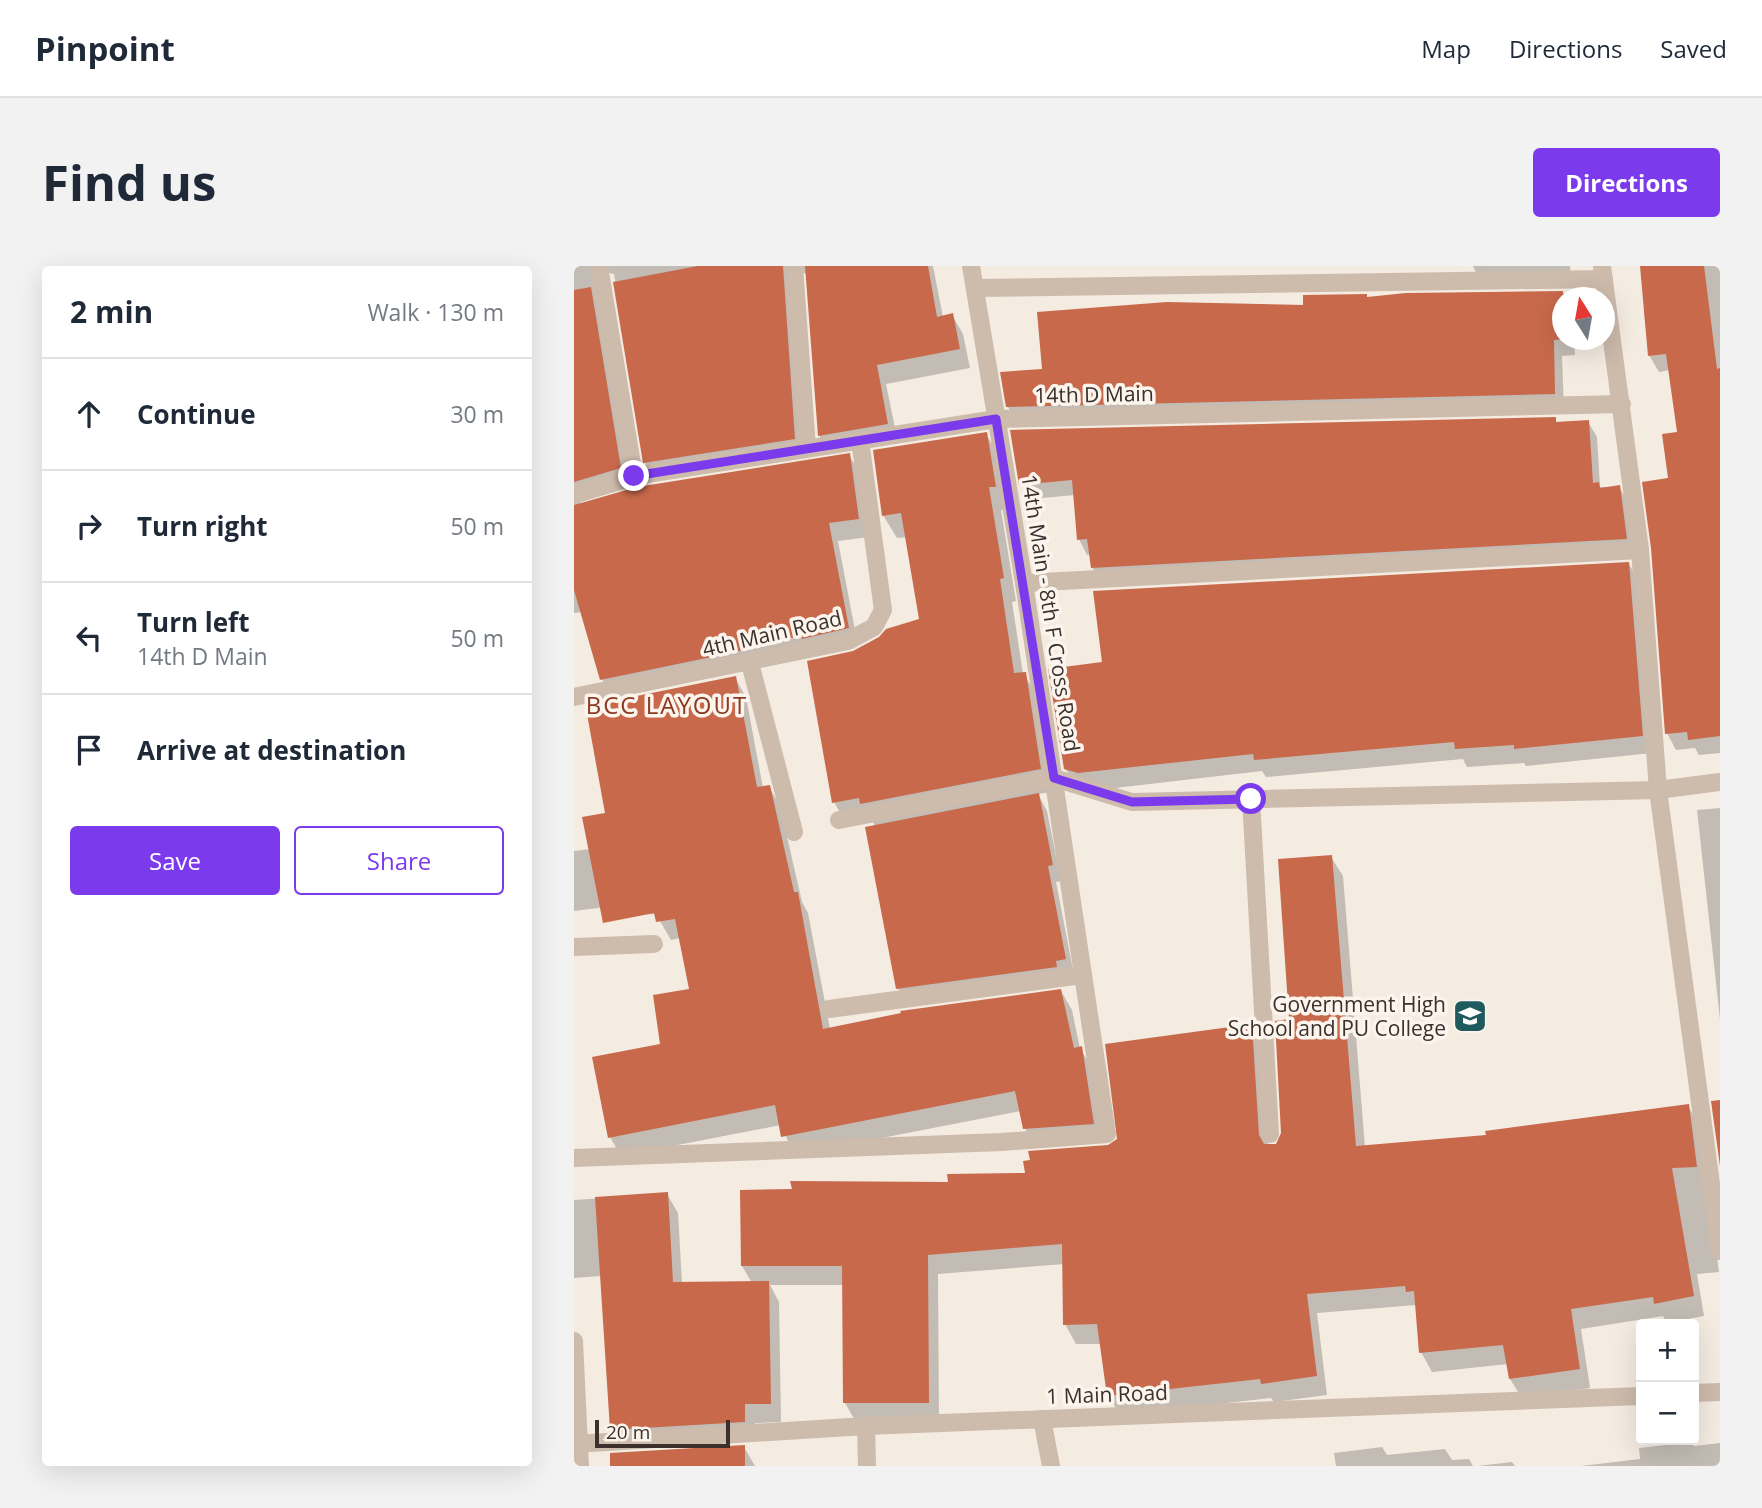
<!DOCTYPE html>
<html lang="en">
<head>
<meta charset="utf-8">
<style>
  body { margin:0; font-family:"Open Sans",sans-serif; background:#f2f2f3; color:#1f2937 }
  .controls { position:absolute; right:21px; bottom:21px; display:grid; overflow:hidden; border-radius:7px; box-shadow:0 7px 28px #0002 }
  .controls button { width:63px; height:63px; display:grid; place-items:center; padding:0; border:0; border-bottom:2px solid #e0e1e3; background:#fff; color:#1f2937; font:35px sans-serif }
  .compass { position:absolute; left:978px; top:21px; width:63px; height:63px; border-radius:50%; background:#fff; box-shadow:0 7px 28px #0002; rotate:349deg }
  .scale { position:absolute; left:21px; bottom:18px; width:135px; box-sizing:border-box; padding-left:7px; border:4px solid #3b302b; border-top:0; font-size:19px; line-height:24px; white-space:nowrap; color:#3b302b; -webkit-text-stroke:5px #fbf5ee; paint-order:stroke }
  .stop { position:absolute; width:21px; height:21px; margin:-16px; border:5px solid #7c3aed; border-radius:50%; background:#fff }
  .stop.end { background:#7c3aed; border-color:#fff; box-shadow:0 2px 7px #0008 }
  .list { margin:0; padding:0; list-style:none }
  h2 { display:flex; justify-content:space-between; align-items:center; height:91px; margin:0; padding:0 28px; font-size:30px }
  h2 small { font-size:23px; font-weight:400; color:#747a83 }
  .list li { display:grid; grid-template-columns:46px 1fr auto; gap:21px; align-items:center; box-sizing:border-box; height:112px; padding:0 28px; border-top:2px solid #e0e1e3 }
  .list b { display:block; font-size:26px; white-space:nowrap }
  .list p { margin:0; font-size:23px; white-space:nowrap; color:#747a83 }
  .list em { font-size:23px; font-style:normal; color:#747a83 }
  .actions { display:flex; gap:14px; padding:21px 28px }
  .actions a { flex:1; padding:16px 0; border:2px solid #7c3aed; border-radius:7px; text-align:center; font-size:24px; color:#7c3aed }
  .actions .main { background:#7c3aed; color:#fff }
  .icon { flex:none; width:38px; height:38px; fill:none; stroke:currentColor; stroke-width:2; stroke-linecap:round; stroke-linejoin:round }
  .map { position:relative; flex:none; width:1146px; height:1200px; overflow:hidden; border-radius:7px }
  header { display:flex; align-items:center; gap:42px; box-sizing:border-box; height:98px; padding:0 35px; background:#fff; border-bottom:2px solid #e0e1e3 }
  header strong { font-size:33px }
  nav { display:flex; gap:38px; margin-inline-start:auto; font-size:24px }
  .intro { display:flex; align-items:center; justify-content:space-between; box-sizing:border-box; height:168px; padding:0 42px }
  h1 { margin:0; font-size:49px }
  .button { padding:18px 32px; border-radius:7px; background:#7c3aed; color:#fff; font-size:24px; font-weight:700 }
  main { display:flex; gap:42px; padding:0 42px }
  aside { flex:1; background:#fff; border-radius:7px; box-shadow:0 7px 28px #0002 }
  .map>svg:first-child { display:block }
  .shadow { fill:#0003 }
  .building { fill:#c8694b }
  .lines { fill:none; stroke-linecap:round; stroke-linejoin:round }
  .minor { stroke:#cdbbac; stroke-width:18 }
  .tertiary { stroke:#cdbbac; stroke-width:18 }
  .route { stroke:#7c3aed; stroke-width:9 }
  .labels { text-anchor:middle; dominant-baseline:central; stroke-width:7; stroke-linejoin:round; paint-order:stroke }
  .street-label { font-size:21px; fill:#3b302b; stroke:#fbf5ee }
  .poi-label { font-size:21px; fill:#3b302b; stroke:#fbf5ee; text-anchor:end }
  .quarter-label { font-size:24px; letter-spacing:2px; fill:#8c3b22; stroke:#fbf5ee }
</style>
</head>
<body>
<header>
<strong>Pinpoint</strong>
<nav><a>Map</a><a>Directions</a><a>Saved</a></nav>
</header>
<div class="intro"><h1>Find us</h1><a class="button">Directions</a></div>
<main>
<aside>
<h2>2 min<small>Walk · 130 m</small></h2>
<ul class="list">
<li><svg class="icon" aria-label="ahead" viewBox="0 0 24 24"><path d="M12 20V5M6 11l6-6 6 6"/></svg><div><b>Continue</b></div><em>30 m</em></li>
<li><svg class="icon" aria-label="right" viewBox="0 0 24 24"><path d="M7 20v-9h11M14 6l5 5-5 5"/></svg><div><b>Turn right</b></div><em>50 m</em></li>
<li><svg class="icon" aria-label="left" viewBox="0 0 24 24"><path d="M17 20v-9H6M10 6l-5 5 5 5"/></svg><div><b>Turn left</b><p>14th D Main</p></div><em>50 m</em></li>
<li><svg class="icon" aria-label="arrive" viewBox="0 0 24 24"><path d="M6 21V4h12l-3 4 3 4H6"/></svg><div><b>Arrive at destination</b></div></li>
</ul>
<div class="actions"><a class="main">Save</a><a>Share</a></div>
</aside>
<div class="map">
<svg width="1146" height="1200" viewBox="0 0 1146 1200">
  <rect width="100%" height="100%" fill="#f4ebe1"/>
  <g class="shadow">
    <polygon points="0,0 359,0 369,51 378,49 389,68 396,102 312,118 324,177 256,188 245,169 234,8 230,7 220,13 231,192 82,215 71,196 40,8 35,7 24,16 57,221 7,236 2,241 275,189 286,208 295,271 264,275 284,380 39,432 28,413 8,346 0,347"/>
    <polygon points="899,0 996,0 998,18 908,20"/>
    <polygon points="1067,0 1146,0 1146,487 1125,489 1121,482 1102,484 1093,467 1079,282 1105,167 1096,104 1085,106 1075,89 1070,46 1074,45"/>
    <polygon points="990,27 992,32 988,32 988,74 1000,74 1001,89 988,90 990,144 443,157 434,141 470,105 731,41 792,30 794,33 832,29"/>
    <polygon points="981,153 984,158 1014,156 1023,171 1026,221 1045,221 1054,236 1061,288 527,317 518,301 517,288 513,289 505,273 501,229 456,233 447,218"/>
    <polygon points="412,168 425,190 434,243 427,244 442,335 438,336 449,408 464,430 478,526 464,528 473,545 487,615 482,616 500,709 333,738 324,722 301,560 298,554 273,559 260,536 280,387 347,354 333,271 323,272 309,249"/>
    <polygon points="1055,298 1065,316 1078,487 952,500 950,497 893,501 889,493 692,511 688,505 515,525 502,521 491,502 530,397"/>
    <polygon points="161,412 172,431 189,522 195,521 206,540 228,636 234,647 256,763 487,725 498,744 506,783 518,801 530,876 462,882 451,862 447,845 220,889 207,859 47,890 36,871 117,725 106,672 97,674 86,655 86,648 36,649 32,641 0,645 0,585 16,583 33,548"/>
    <polygon points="1146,542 1146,753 1123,544"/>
    <polygon points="757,591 769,610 791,881 914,871 1114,840 1125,859 1145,1006 1123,1008 1130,1050 1093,1057 1089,1050 1007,1063 1016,1122 948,1132 936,1113 934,1098 858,1106 847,1086 842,1039 743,1047 753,1129 700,1136 697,1132 546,1149 535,1130 527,1078 502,1078 491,1058 490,998 364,1008 365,1156 282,1156 271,1137 270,1019 196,1019 205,1036 207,1156 181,1157 181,1175 48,1183 37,1164 27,1010 0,1012 0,934 93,928 104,947 108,1017 178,1017 168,1000 375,918 453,909 534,881 677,760 689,779 694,880 704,879 709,868 717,755"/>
    <polygon points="1118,1176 1120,1180 1146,1177 1146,1200 1007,1200 1066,1193 1065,1182"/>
    <polygon points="170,1181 181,1200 38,1200"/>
    <polygon points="808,1181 813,1189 871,1183 878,1194 895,1193 899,1200 762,1200 760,1187"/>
    <polygon points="938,1196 941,1200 904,1200"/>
  </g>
  <g class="building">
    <polygon points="124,0 209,0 221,173 69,197 39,16"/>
    <polygon points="231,0 354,0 363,51 379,47 386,83 303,99 314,158 244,170"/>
    <polygon points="1066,0 1130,0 1143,103 1146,102 1146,470 1114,474 1113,466 1091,468 1077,282 1068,216 1094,212 1088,168 1103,166 1092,88 1074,90"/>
    <polygon points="17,21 47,202 0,216 0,24"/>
    <polygon points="989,25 989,73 980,74 981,128 432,141 426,106 468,103 463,46 593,36 729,39 729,29 793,28 793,31 832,27"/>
    <polygon points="982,151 982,156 1015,154 1019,217 1025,216 1026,222 1046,219 1053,273 517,302 513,273 503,274 498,214 445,219 436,164"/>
    <polygon points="413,166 422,221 415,221 430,312 426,313 440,407 452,406 467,503 286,538 285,532 258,537 233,395 279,385 305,371 312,363 345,353 327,247 308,250 299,184"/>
    <polygon points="276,187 285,253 255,257 275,362 228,373 228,369 157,387 26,414 0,324 0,239 63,221"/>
    <polygon points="1055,296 1069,470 940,483 940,479 881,483 880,476 680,494 679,488 504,507 490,503 474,403 528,396 519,325"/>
    <polygon points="162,410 183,521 196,519 220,626 224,626 249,763 327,747 326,745 487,723 500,782 508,780 520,858 449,863 441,825 207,871 201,839 34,872 18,791 86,778 79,729 115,723 101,653 82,656 80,647 29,657 8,551 31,547 13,448 35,444 33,436"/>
    <polygon points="465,527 479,599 474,600 492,693 482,695 483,701 322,723 291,561"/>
    <polygon points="758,589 782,880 912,869 911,865 1115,838 1123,901 1098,902 1120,1030 1080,1038 1079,1031 997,1043 1006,1103 935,1113 929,1079 845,1087 840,1025 832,1026 831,1020 733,1028 743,1110 687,1118 686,1113 533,1130 523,1058 489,1059 488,978 354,989 355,1137 269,1137 268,1000 167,1000 166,924 218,923 216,915 374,916 373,908 451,907 449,895 456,894 454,885 534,879 543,873 531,778 678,758 685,869 690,878 702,878 707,867 701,755 715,753 704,593"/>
    <polygon points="1146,834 1146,900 1137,835"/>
    <polygon points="94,926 99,1016 195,1015 197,1138 171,1138 171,1156 36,1164 21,931"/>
    <polygon points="171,1179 171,1200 36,1200 36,1187"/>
  </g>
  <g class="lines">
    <g class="minor">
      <polyline points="25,0 60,210"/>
      <polyline points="220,0 233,182"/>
      <polyline points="1028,0 1066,284 1084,524 1146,985"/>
      <polyline points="402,22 1030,13"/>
      <polyline points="0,228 60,210 422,153 1048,138"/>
      <polyline points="450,317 1066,284"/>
      <polyline points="176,397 220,566"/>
      <polyline points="0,431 274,375 300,361 309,344 286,174"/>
      <polyline points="677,533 696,868"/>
      <polyline points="265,554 480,512 558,536 1084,524 1146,516"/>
      <polyline points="0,681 80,678"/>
      <polyline points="255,743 508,709"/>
      <polyline points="0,892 428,876 533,868 450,317 397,0"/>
      <polyline points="0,1075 6,1200"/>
      <polyline points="468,1153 477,1200"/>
      <polyline points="292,1160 293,1200"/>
    </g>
    <g class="tertiary">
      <polyline points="1120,1127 1146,1126"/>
      <polyline points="0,1178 292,1160 1067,1130"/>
    </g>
  </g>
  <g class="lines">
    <polyline class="route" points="60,210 422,153 480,512 558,536 677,533"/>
  </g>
  <defs>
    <g id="school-square" transform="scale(1.75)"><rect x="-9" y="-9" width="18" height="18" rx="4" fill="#1f5a5e" stroke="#fbf5ee"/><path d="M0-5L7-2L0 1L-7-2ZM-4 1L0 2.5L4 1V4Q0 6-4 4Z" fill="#fff"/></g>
  </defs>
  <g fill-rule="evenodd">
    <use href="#school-square" x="896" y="750"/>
  </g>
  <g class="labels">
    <g class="street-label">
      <text transform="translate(520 128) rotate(-1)">14th D Main</text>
      <text transform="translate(477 347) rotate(81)">14th Main - 8th F Cross Road</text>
      <text transform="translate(198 367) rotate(-13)">4th Main Road</text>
      <text transform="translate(533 1128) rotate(-2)">1 Main Road</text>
    </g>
    <g class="poi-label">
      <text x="872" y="738">Government High<tspan x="872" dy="24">School and PU College</tspan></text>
    </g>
    <g class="quarter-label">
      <text x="93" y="438">BCC LAYOUT</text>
    </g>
  </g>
</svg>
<div class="controls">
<button>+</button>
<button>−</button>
</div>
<svg class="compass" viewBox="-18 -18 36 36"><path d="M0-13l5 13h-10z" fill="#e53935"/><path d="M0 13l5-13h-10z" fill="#747a83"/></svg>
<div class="scale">20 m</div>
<div class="stop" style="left:677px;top:533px"></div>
<div class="stop end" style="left:60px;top:210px"></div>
</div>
</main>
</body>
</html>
